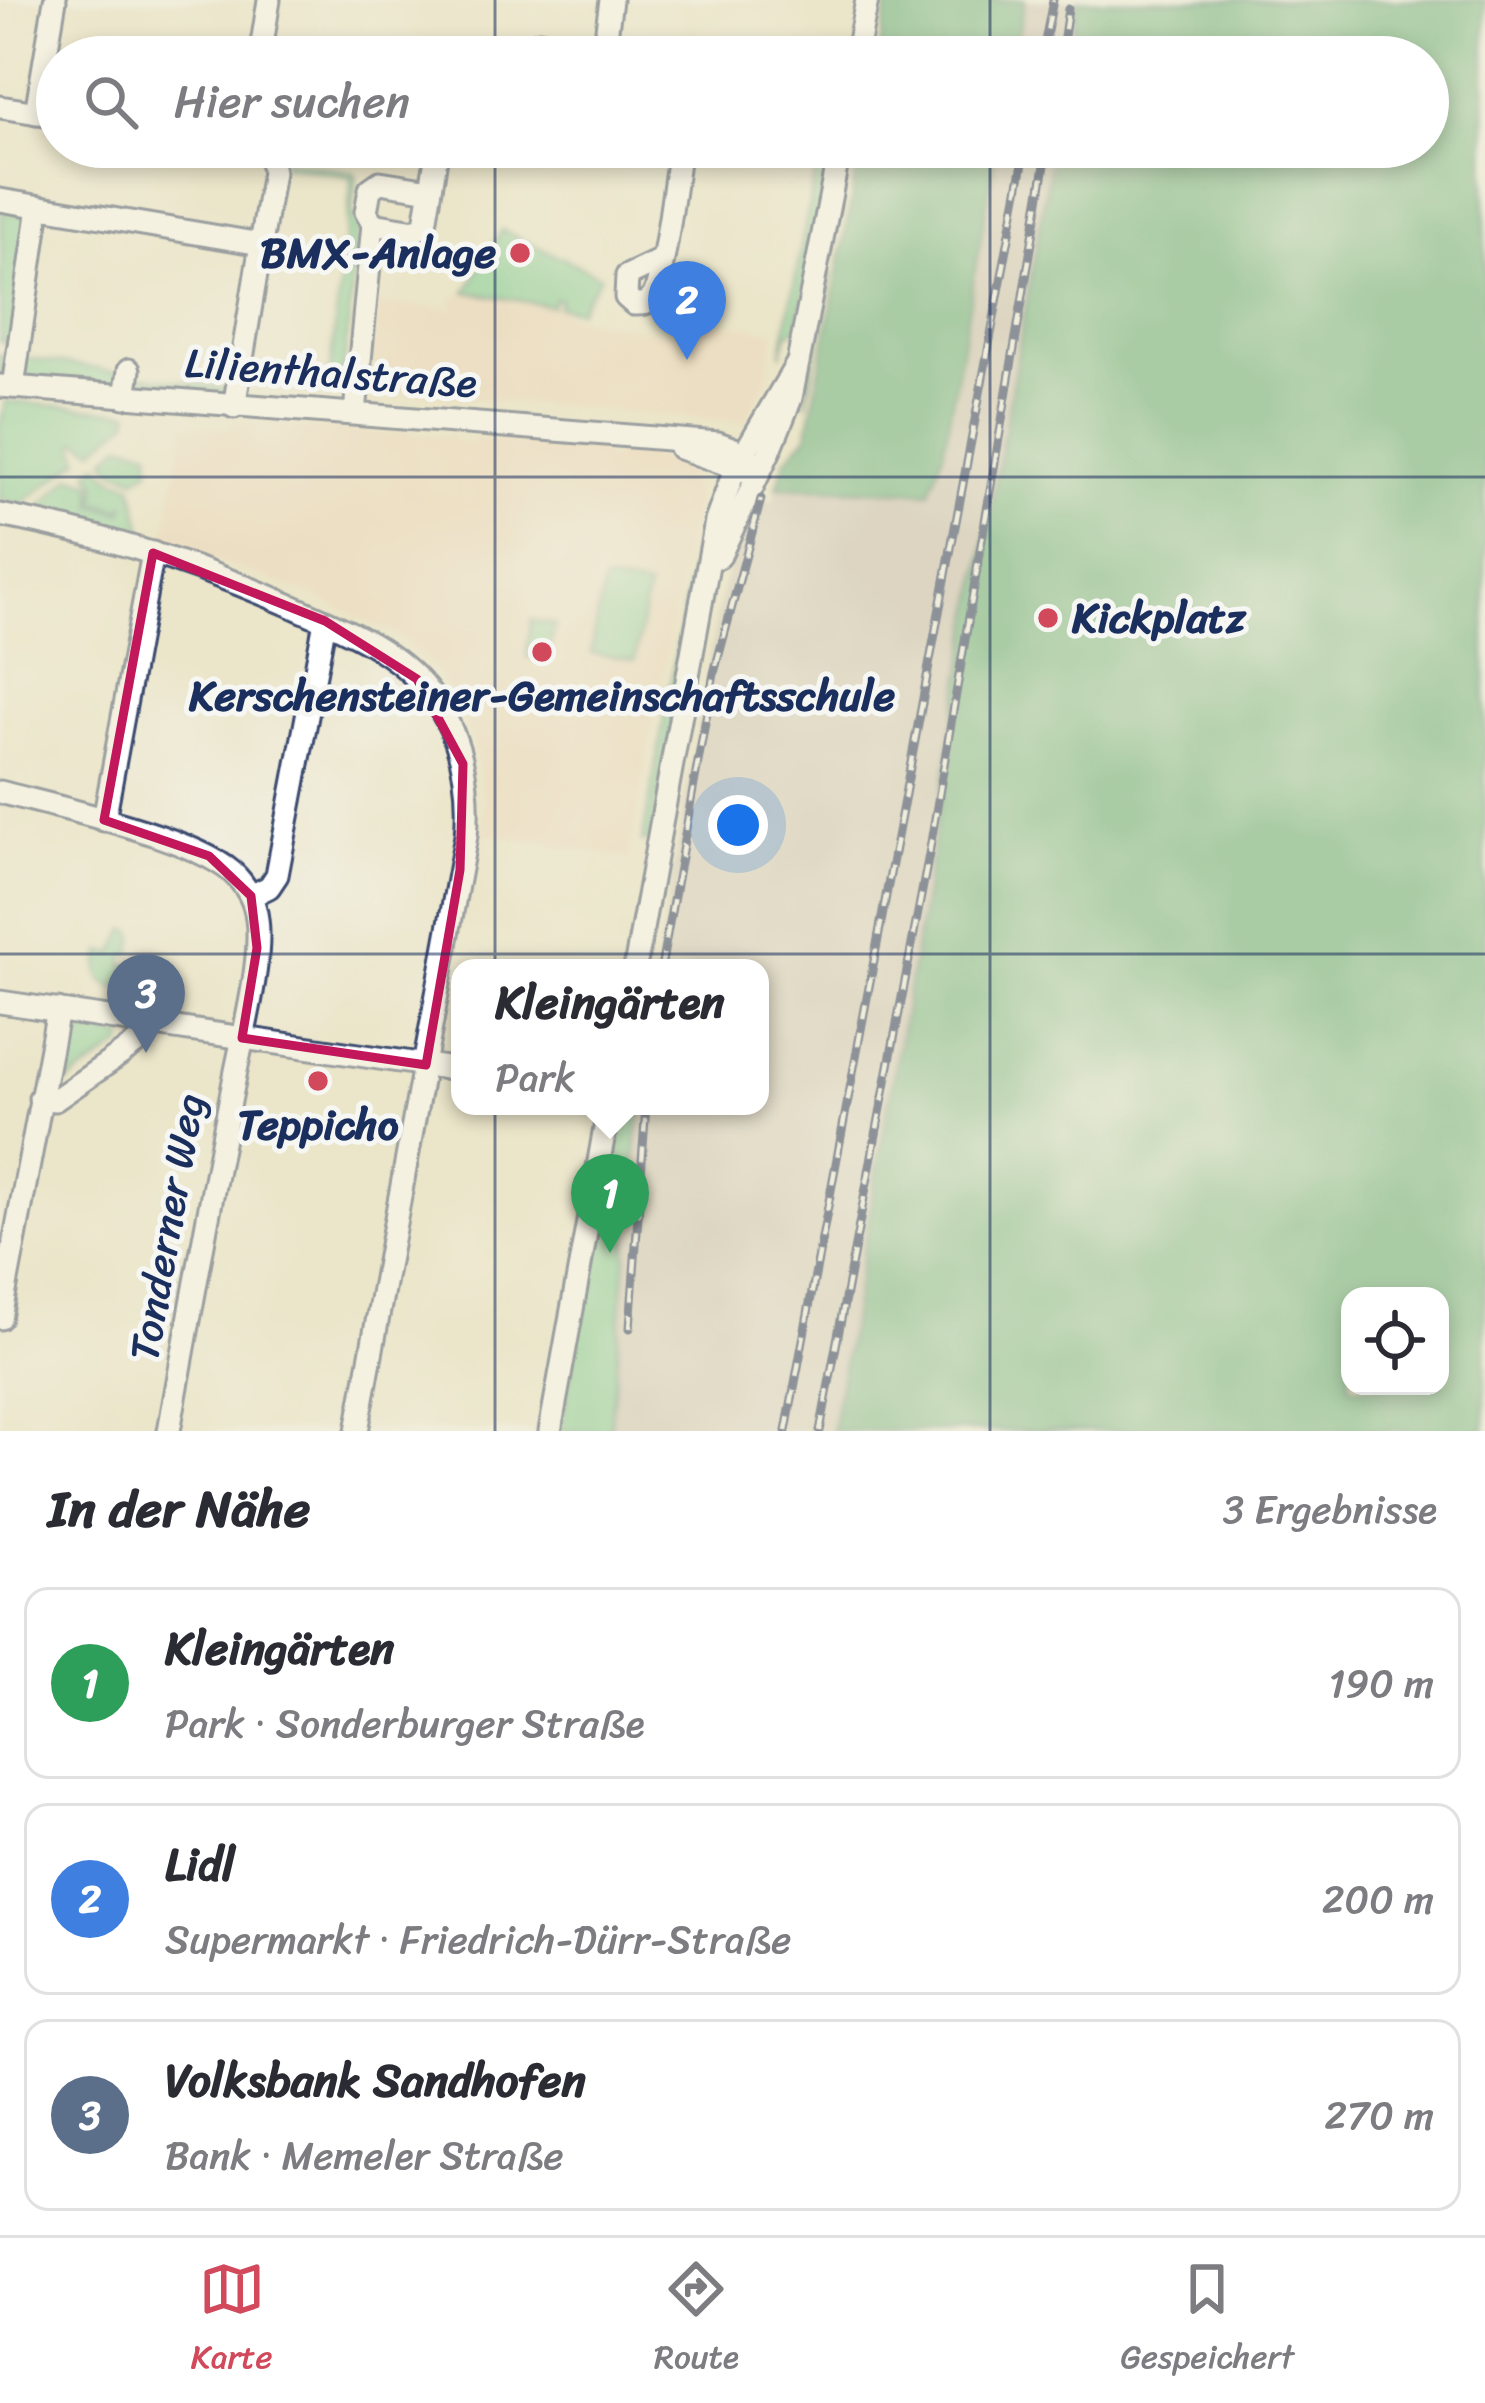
<!DOCTYPE html>
<html lang="de">
<head>
<meta charset="utf-8">
<style>
  body { margin:0; font-family:Sriracha,sans-serif; background:#f7f7f7; color:#2b2b33 }
  .controls { position:absolute; right:36px; bottom:36px; display:grid; overflow:hidden; border-radius:24px; box-shadow:0 6px 18px #0003 }
  .controls button { width:108px; height:108px; display:grid; place-items:center; padding:0; border:0; border-bottom:3px solid #e1e1e2; background:#fff; color:#2b2b33; font:60px sans-serif }
  .you { position:absolute; left:738px; top:825px; width:42px; height:42px; margin:-30px; border:9px solid #fff; border-radius:50%; background:#1a73e8; box-shadow:0 0 0 18px #1a73e833 }
  .badge { display:grid; place-items:center; width:78px; height:78px; border-radius:50%; background:#d1495b; color:#fff; font-size:39px; font-weight:700 }
  .pin { position:absolute; translate:-50% -99px; filter:drop-shadow(0 3px 6px #0008) }
  .pin::after { content:''; position:absolute; top:63px; width:42px; height:36px; background:inherit; clip-path:polygon(0 0,100% 0,50% 100%) }
  .popup { position:absolute; left:451px; top:959px; width:318px; height:156px; box-sizing:border-box; display:grid; place-content:center; border-radius:24px; background:#fff; filter:drop-shadow(0 3px 9px #0005); font-size:39px; white-space:nowrap; color:#7c7c81 }
  .popup b { font-size:45px; color:#2b2b33 }
  .popup::after { content:''; position:absolute; left:50%; top:100%; margin-left:-24px; border:24px solid transparent; border-top-color:#fff }
  .list { margin:0; padding:0; list-style:none }
  h2 { display:flex; justify-content:space-between; align-items:center; height:156px; margin:0; padding:0 48px; font-size:51px }
  h2 small { font-size:39px; font-weight:400; color:#7c7c81 }
  .list li { display:grid; grid-template-columns:78px 1fr auto; gap:36px; align-items:center; box-sizing:border-box; height:192px; margin:0 24px 24px; padding:0 24px; border:3px solid #e1e1e2; border-radius:24px }
  .list b { display:block; font-size:45px; white-space:nowrap }
  .list p { margin:0; font-size:39px; white-space:nowrap; color:#7c7c81 }
  .list em { font-size:39px; font-style:normal; color:#7c7c81 }
  .icon { flex:none; width:66px; height:66px; fill:none; stroke:currentColor; stroke-width:2; stroke-linecap:round; stroke-linejoin:round }
  .map { position:relative; flex:none; width:1485px; height:1431px; overflow:hidden }
  .search { position:absolute; background:#fff; box-shadow:0 6px 18px #0003; left:36px; right:36px; top:36px; height:132px; display:flex; align-items:center; gap:30px; box-sizing:border-box; padding:0 42px; border-radius:66px; color:#7c7c81; font-size:45px }
  .sheet { height:804px; background:#fff }
  nav { display:flex; justify-content:space-around; align-items:center; box-sizing:border-box; height:168px; border-top:3px solid #e1e1e2; background:#fff; font-size:33px; color:#7c7c81 }
  nav a { display:grid; justify-items:center; gap:6px }
  nav .on { color:#d1495b }
  .map>svg:first-child { display:block }
  .built { fill:#eed6bb }
  .industrial { fill:#ccc2b9 }
  .green { fill:#6fc98f; stroke:#457c76; stroke-width:3 }
  .forest { fill:#5bad7a; stroke:#3b6e6c; stroke-width:3; fill-rule:evenodd }
  .lines { fill:none; stroke-linecap:round; stroke-linejoin:round }
  .minor-casing { stroke:#3a4a6e; stroke-width:27 }
  .minor { stroke:#fff; stroke-width:21 }
  .rail-casing { stroke:#1b2f5e; stroke-width:9 }
  .rail { stroke:#f6f6f2; stroke-width:4.5; stroke-dasharray:14; stroke-linecap:butt }
  .marked { fill:none; stroke:#c2185b; stroke-width:9; stroke-linejoin:round }
  .grid { fill:none; stroke:#1b2f5e; stroke-width:3; stroke-opacity:0.55 }
  .poi-dot { fill:#d1495b; stroke:#f6f6f2; stroke-width:4.5 }
  .labels { text-anchor:middle; dominant-baseline:central; stroke-width:10; stroke-linejoin:round; paint-order:stroke }
  .poi-label { font-size:42px; font-weight:bold; fill:#1b2f5e; stroke:#f6f6f2 }
  .street-label { font-size:42px; fill:#1b2f5e; stroke:#f6f6f2 }
</style>
</head>
<body>
<div class="map">
<svg width="1485" height="1431" viewBox="0 0 1485 1431">
  <rect width="100%" height="100%" fill="#f6f6f2"/>
  <filter id="ink" filterUnits="userSpaceOnUse"><feTurbulence type="fractalNoise" baseFrequency=".00833" numOctaves="2"/><feDisplacementMap in="SourceGraphic" scale="24" xChannelSelector="R" yChannelSelector="G"/><feConvolveMatrix kernelMatrix="1 2 1 2 8 2 1 2 1" color-interpolation-filters="sRGB"/></filter>
  <filter id="wash" filterUnits="userSpaceOnUse"><feTurbulence type="fractalNoise" baseFrequency=".004" numOctaves="4" result="noise"/><feDisplacementMap in="SourceGraphic" scale="48" xChannelSelector="R" yChannelSelector="G"/><feGaussianBlur stdDeviation="2.7" result="paint"/><feColorMatrix in="noise" values="0 0 0 0 0 0 0 0 0 0 0 0 0 0 0 0 0 1.4 0 .05"/><feComposite in="paint" operator="in"/></filter>
  <g filter="url(#wash)">
    <rect width="100%" height="100%" fill="#ebe5c9"/>
    <g class="built">
      <polygon points="465,292 564,308 561,315 664,332 667,312 776,331 767,380 745,422 370,390 377,304 452,308 453,299"/>
      <polygon points="233,421 454,437 454,442 473,444 474,439 602,448 602,454 610,460 620,451 682,463 696,496 629,859 484,833 485,808 477,753 460,709 433,667 400,638 317,597 163,542 185,425 230,428"/>
    </g>
    <g class="industrial">
      <polygon points="1027,0 1078,0 1069,57 1017,57"/>
      <polygon points="999,147 1053,147 1019,362 830,1431 610,1431 640,1106 760,1106 760,968 656,968 717,613 730,560 755,498 773,502 777,487 932,492 947,452"/>
    </g>
    <g class="green">
      <polygon points="540,147 580,147 583,151 541,171 527,157"/>
      <polygon points="820,147 831,147 797,328 788,333 781,355"/>
      <polygon points="284,160 353,172 357,177 352,212 358,229 342,388 328,387 352,177 284,165"/>
      <polygon points="2,211 31,216 10,343 0,342"/>
      <polygon points="502,230 601,276 578,310 558,307 560,300 554,299 552,306 466,292"/>
      <polygon points="824,275 831,275 806,406 808,362"/>
      <polygon points="0,354 230,389 225,394 0,378"/>
      <polygon points="5,401 130,412 129,420 94,450 79,441 76,444 80,460 22,504 0,500 0,427"/>
      <polygon points="122,444 150,450 150,469 136,478 113,469 105,459"/>
      <polygon points="99,464 110,476 133,485 144,535 41,506 72,476 93,483 93,505 122,512 126,503 120,509 96,502 97,483 89,472"/>
      <polygon points="696,540 701,541 700,577 650,841 642,842"/>
      <polygon points="604,581 648,588 635,660 591,653"/>
      <polygon points="531,620 555,625 547,662 526,657"/>
      <path d="M126 929 133 931 135 939 131 955 126 954 123 963 131 966 126 981 114 988C96 981 96 967 103 951L114 954Z"/>
      <polygon points="72,1030 124,1037 123,1045 66,1084 58,1083 66,1033"/>
      <polygon points="620,1106 640,1106 610,1431 560,1431"/>
    </g>
    <g class="forest">
      <polygon points="888,0 1025,0 1014,57 878,57"/>
      <path d="M1078 0H1485V1431H832L1053 147H1428V57H1069ZM1440 1296V1386H1350V1296Z"/>
      <polygon points="861,147 997,147 944,451 930,492 777,487 785,460 807,436"/>
    </g>
  </g>
  <g filter="url(#ink)">
    <g class="lines">
      <g class="minor-casing">
        <g id="minor">
          <polyline points="604,51 611,0"/>
          <polyline points="260,57 269,0"/>
          <polyline points="519,57 539,42 623,57"/>
          <polyline points="856,57 867,0"/>
          <polyline points="0,107 57,116"/>
          <polyline points="36,113 55,0"/>
          <polyline points="0,200 261,244"/>
          <polyline points="373,224 415,231 425,224 438,147"/>
          <path d="M661 260 627 276 626 297 634 304C643 304 645 305 652 298 663 284 676 173 680 147"/>
          <polyline points="0,386 718,443 745,453 759,473"/>
          <polyline points="13,387 39,207"/>
          <polyline points="125,397 129,370"/>
          <path d="M234 407 273 172C271 154 264 150 246 147"/>
          <polyline points="355,413 373,224 366,212 370,189 380,182 430,190"/>
          <polyline points="680,448 746,471"/>
          <path d="M0 515C103 534 201 566 296 608 344 629 394 649 427 690 461 732 471 784 466 836L357 1431"/>
          <polyline points="719,557 770,450 791,398 840,147"/>
          <path d="M0 792C57 807 190 836 232 872 245 884 255 901 257 919 263 961 242 1038 234 1081 211 1198 190 1314 169 1431"/>
          <polyline points="104,820 153,553"/>
          <polyline points="251,896 269,887 277,875 325,621"/>
          <polyline points="635,968 716,521 735,469 798,362"/>
          <polyline points="0,1002 460,1070"/>
          <polyline points="40,1098 55,1100 141,1040 144,1023"/>
          <polyline points="0,1318 58,1010"/>
          <polyline points="550,1431 609,1106"/>
        </g>
      </g>
      <use href="#minor" class="minor"/>
      <g class="rail-casing">
        <g id="rail">
          <polyline points="1042,57 1053,0"/>
          <polyline points="1061,57 1068,9"/>
          <polyline points="661,968 714,673 761,499"/>
          <polyline points="630,1328 646,1106"/>
          <polyline points="786,1431 1026,147"/>
          <polyline points="820,1431 929,854 1048,147"/>
        </g>
      </g>
      <use href="#rail" class="rail"/>
    </g>
  </g>
  <path d="M0 0H1485V1431H0ZM153 553 325 621 417 679 463 764 460 870 426 1065 242 1038 257 948 251 896 209 856 104 820Z" fill="#ebe5c9" fill-opacity=".55" fill-rule="evenodd"/>
  <path class="marked" d="M153 553 325 621 417 679 463 764 460 870 426 1065 242 1038 257 948 251 896 209 856 104 820Z"/>
  <path class="grid" d="M495 0V57M990 0V57M495 147V1431M990 147V1431M0 477H1485M0 954H1485"/>
  <g class="poi-dot">
    <circle cx="520" cy="253" r="12"/>
    <circle cx="1048" cy="618" r="12"/>
    <circle cx="542" cy="652" r="12"/>
    <circle cx="318" cy="1081" r="12"/>
  </g>
  <g class="labels">
    <g class="poi-label">
      <text x="496" y="253" text-anchor="end">BMX-Anlage</text>
      <text x="1072" y="618" text-anchor="start">Kickplatz</text>
      <text x="542" y="696">Kerschensteiner-Gemeinschaftsschule</text>
      <text x="318" y="1125">Teppicho</text>
    </g>
    <g class="street-label">
      <text transform="translate(331 373) rotate(4)">Lilienthalstraße</text>
      <text transform="translate(167 1227) rotate(-80)">Tonderner Weg</text>
    </g>
  </g>
</svg>
<div class="controls">
<button><svg class="icon" aria-label="locate" viewBox="0 0 24 24"><circle cx="12" cy="12" r="6"/><path d="M12 2v4M12 18v4M2 12h4M18 12h4"/></svg></button>
</div>
<div class="you"></div>
<div class="pin badge" style="left:610px;top:1253px;background:#2e9e5b">1</div>
<div class="popup"><b>Kleingärten</b>Park</div>
<div class="pin badge" style="left:687px;top:360px;background:#3f7fe0">2</div>
<div class="pin badge" style="left:146px;top:1053px;background:#5c6f8a">3</div>
<div class="search"><svg class="icon" aria-label="search" viewBox="0 0 24 24"><circle cx="10" cy="10" r="6"/><path d="M15 15l6 6"/></svg>Hier suchen</div>
</div>
<section class="sheet">
<h2>In der Nähe<small>3 Ergebnisse</small></h2>
<ul class="list">
<li><span class="badge" style="background:#2e9e5b">1</span><div><b>Kleingärten</b><p>Park · Sonderburger Straße</p></div><em>190 m</em></li>
<li><span class="badge" style="background:#3f7fe0">2</span><div><b>Lidl</b><p>Supermarkt · Friedrich-Dürr-Straße</p></div><em>200 m</em></li>
<li><span class="badge" style="background:#5c6f8a">3</span><div><b>Volksbank Sandhofen</b><p>Bank · Memeler Straße</p></div><em>270 m</em></li>
</ul>
</section>
<nav>
<a class="on"><svg class="icon" aria-label="map" viewBox="0 0 24 24"><path d="M3 6l6-2 6 2 6-2v14l-6 2-6-2-6 2zM9 4v14M15 6v14"/></svg>Karte</a>
<a><svg class="icon" aria-label="directions" viewBox="0 0 24 24"><path d="M12 3l9 9-9 9-9-9zM9 14v-3h6M13 9l2 2-2 2"/></svg>Route</a>
<a><svg class="icon" aria-label="saved" viewBox="0 0 24 24"><path d="M7 4h10v16l-5-4-5 4z"/></svg>Gespeichert</a>
</nav>
</body>
</html>
